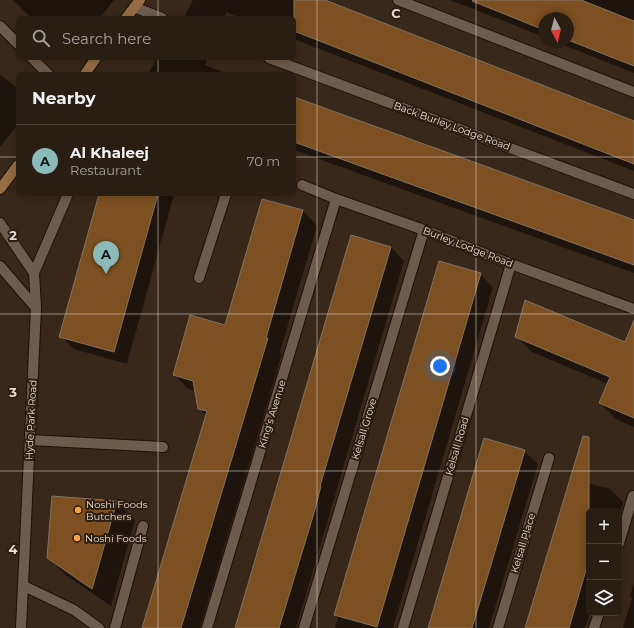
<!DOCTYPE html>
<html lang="en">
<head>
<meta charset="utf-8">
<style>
  body { margin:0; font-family:Montserrat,sans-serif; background:#352b22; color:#f1f3f6 }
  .controls { position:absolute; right:12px; bottom:12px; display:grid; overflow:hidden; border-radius:6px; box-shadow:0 2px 10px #0003 }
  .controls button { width:36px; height:36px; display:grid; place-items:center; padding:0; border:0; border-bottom:1px solid #453c34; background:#291e14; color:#f1f3f6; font:20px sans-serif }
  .compass { position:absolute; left:538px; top:12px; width:36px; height:36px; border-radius:50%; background:#291e14; box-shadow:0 2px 10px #0003; rotate:173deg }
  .you { position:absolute; left:440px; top:366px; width:14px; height:14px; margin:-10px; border:3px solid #fff; border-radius:50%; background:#1a73e8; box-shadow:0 0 0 6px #1a73e833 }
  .badge { display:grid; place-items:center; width:26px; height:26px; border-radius:50%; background:#8bbbb9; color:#111; font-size:13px; font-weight:700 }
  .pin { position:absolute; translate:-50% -33px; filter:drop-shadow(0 1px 2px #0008) }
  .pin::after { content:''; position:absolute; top:21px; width:14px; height:12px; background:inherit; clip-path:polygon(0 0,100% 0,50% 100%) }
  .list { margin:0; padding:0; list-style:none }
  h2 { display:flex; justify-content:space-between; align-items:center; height:52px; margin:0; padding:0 16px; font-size:17px }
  h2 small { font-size:13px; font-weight:400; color:#a5a2a0 }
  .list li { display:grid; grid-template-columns:26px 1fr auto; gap:12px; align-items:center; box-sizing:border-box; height:72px; padding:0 16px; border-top:1px solid #453c34 }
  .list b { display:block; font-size:15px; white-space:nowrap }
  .list p { margin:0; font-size:13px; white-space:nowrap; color:#a5a2a0 }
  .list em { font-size:13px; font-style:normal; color:#a5a2a0 }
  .icon { flex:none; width:22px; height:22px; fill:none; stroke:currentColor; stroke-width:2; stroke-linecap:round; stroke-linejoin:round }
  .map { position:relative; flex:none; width:634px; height:628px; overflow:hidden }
  .search { position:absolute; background:#291e14; box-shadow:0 2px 10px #0003; left:16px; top:16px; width:280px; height:44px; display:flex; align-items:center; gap:10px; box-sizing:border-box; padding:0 14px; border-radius:6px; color:#a5a2a0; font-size:15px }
  .panel { position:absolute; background:#291e14; box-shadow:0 2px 10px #0003; left:16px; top:72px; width:280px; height:124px; border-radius:6px }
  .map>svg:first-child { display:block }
  .shadow { fill:#0007 }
  .building { fill:#7c5020; stroke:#847262 }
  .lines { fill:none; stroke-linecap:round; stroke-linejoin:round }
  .lane-casing { stroke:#1e1004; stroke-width:12 }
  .street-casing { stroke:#1e1004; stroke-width:12 }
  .secondary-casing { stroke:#1e1004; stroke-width:12 }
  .lane { stroke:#6c5c4c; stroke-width:10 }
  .street { stroke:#6c5c4c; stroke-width:10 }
  .secondary { stroke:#946d42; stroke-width:10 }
  .grid { fill:none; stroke:#e5dbd2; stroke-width:1; stroke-opacity:0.55 }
  .poi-dot { fill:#f6a247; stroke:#2c1e10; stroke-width:1.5 }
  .labels { text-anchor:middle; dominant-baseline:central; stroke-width:4; stroke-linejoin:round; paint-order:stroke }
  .street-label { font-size:10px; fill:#e5dbd2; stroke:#2c1e10 }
  .poi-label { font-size:10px; fill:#e5dbd2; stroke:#2c1e10; text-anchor:start }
  .grid-label { font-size:13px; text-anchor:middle; font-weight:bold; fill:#e5dbd2; stroke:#2c1e10; stroke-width:4; stroke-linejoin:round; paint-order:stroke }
</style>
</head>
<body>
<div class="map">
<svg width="634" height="628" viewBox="0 0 634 628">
  <rect width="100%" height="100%" fill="#37281a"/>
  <g class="shadow">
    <polygon points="13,0 114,0 100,18 31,18"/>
    <polygon points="193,0 322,0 634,122 634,171 294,39 294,18 241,18 226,12 224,18 184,18"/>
    <polygon points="450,0 634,0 634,73 556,42 568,42 568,18 544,18 544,37"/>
    <polygon points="157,58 208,58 205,65 228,74 148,74"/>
    <polygon points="0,74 18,89 18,124 0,147"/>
    <polygon points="294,98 634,221 634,273 294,150"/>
    <polygon points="100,194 174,194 127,364 74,349 61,336"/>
    <polygon points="303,211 317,226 280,352 282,354 260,428 200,628 145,628 207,416 199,408 196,391 188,389 174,374 226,326"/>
    <polygon points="391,247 404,261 296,628 236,628"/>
    <polygon points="480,274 493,287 393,628 335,628 338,618 335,615"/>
    <polygon points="516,336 634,347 634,427 616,419 600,403 608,384 532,352"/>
    <polygon points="524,451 538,464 489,628 428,628"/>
    <polygon points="571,478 610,489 623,502 619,516 619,511 589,511 590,613 585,628 526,628"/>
    <polygon points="116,502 135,520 111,606 67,576 48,558"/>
    <polygon points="634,583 634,628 623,628 632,598 630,596"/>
  </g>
  <g class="building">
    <polygon points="294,0 325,0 634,121 634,164 294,31"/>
    <polygon points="473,0 581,0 634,21 634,66 568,40 568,18 544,18 544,30 472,1"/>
    <polygon points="294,97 634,220 634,265 294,142"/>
    <polygon points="99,194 158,194 114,352 59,337"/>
    <polygon points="262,199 303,210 266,338 268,338 181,628 142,628 207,411 198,409 193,381 173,375 190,315 225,325"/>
    <polygon points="351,235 391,247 320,486 321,486 314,513 279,628 235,628"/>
    <polygon points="439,261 481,273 377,627 334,615"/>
    <polygon points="525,300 625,342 634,320 634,418 599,403 610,377 515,337"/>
    <polygon points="583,436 589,437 589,560 569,628 525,628"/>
    <polygon points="484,438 525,450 493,558 472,628 428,628"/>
    <polygon points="52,496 117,501 92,589 47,558"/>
  </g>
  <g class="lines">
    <g class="lane-casing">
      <g id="lane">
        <polyline points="134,7 162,18"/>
        <polyline points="269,58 634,194"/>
        <polyline points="34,273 68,194"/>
        <polyline points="30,440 163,447"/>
      </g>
    </g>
    <g class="street-casing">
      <g id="street">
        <polyline points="398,0 634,92"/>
        <polyline points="0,26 18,44"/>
        <polyline points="32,58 48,74"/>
        <polyline points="302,185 336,199 424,230 511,264 634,309"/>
        <polyline points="0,223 34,273 36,308 21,628"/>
        <polyline points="0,266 36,308"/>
        <polyline points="199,278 226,194"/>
        <polyline points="619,543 633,496"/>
        <polyline points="24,586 74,610 99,628"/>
        <polyline points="115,628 143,526"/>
        <polyline points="207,628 336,199"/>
        <polyline points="304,628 424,230"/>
        <polyline points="403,628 511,264"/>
        <polyline points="498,628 549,458"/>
        <polyline points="594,628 599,613"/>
      </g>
    </g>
    <g class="secondary-casing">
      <g id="secondary">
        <polyline points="126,18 140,0"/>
        <polyline points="85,74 96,58"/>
        <polyline points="0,189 18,165"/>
      </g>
    </g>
    <use href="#lane" class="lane"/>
    <use href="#street" class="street"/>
    <use href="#secondary" class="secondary"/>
  </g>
  <path class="grid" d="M158 0V18M317 0V628M476 0V628M158 58V74M0 157H18M294 157H634M158 194V628M0 314H634M0 471H634"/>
  <g class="poi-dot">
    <circle cx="78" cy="510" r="4"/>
    <circle cx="77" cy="538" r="4"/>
  </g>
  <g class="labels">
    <g class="street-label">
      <text transform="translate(452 126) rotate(20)">Back Burley Lodge Road</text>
      <text transform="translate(468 247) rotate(21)">Burley Lodge Road</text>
      <text transform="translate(272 414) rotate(-73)">King's Avenue</text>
      <text transform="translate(31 420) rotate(-87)">Hyde Park Road</text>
      <text transform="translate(364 429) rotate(-73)">Kelsall Grove</text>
      <text transform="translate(457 446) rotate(-74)">Kelsall Road</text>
      <text transform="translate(523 543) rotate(-73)">Kelsall Place</text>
    </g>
    <g class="poi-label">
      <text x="86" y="504">Noshi Foods<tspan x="86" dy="12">Butchers</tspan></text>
      <text x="85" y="538">Noshi Foods</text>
    </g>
  </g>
  <g class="grid-label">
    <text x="396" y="18">C</text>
    <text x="13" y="240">2</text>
    <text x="13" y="397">3</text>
    <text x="13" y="554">4</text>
  </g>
</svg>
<div class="controls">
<button>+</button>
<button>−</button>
<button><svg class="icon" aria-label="layers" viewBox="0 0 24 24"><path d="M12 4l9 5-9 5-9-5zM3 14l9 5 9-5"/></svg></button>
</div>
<svg class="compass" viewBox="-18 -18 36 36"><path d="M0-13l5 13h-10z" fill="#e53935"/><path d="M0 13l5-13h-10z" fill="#a5a2a0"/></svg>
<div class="you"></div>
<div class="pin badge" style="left:106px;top:274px">A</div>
<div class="search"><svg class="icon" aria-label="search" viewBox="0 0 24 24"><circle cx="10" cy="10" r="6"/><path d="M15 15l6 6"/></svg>Search here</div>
<section class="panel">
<h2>Nearby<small></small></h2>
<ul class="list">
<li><span class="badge">A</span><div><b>Al Khaleej</b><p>Restaurant</p></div><em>70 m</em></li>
</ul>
</section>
</div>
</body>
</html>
